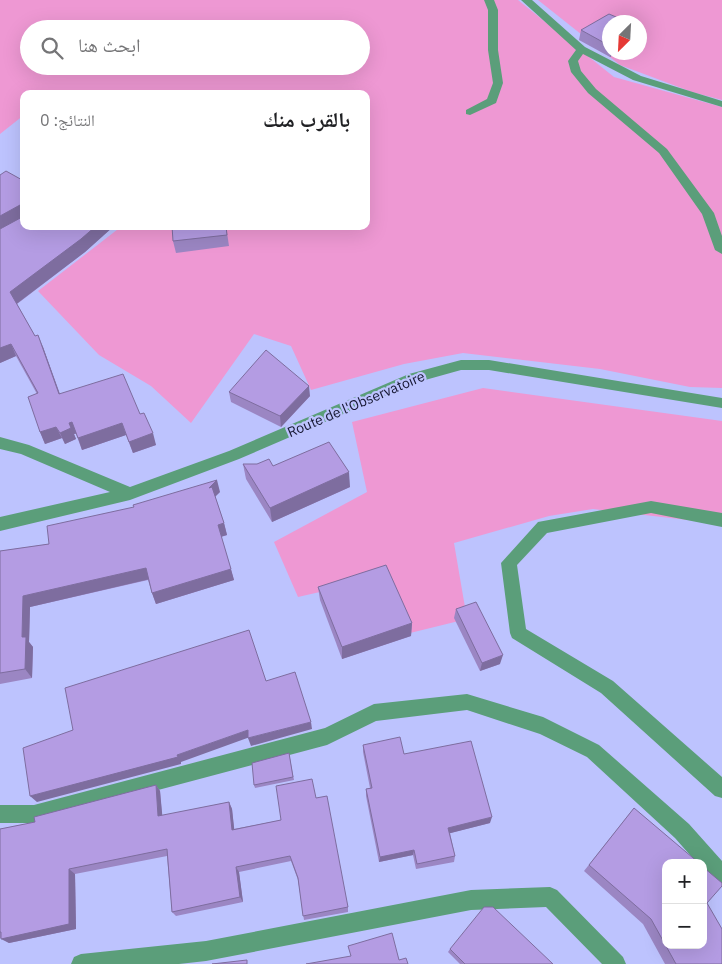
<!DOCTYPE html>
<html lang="ar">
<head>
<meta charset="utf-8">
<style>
  body { margin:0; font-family:"IBM Plex Sans","Noto Naskh Arabic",sans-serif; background:#f6f6f6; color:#202124; direction:rtl }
  .controls { position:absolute; right:15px; bottom:15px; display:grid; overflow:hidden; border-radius:10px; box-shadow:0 5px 20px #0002 }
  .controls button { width:45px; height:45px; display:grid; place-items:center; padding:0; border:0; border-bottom:1px solid #e0e0e0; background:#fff; color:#202124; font:25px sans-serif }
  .compass { position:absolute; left:602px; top:15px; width:45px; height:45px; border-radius:50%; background:#fff; box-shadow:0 5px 20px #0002; rotate:204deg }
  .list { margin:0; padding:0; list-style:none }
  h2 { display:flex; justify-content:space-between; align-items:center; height:65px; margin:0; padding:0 20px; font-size:21px }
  h2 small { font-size:16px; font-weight:400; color:#757577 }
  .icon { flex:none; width:28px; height:28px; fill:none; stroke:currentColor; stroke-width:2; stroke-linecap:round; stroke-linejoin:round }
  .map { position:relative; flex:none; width:722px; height:964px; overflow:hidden; direction:ltr }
  .search { position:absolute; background:#fff; box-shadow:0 5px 20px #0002; left:20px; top:20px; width:350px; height:55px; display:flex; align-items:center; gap:12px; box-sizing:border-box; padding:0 18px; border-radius:28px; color:#757577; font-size:19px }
  .panel { position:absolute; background:#fff; box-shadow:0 5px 20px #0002; left:20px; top:90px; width:350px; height:140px; border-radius:10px; direction:rtl }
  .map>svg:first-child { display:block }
  .green { fill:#ee98d3; fill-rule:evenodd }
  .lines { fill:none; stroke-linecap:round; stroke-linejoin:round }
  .minor { fill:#5b9e7a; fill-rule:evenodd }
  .wall { fill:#9b86c3 }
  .shaded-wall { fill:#7e6d9f }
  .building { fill:#b49ce3; stroke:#7e6d9f }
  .labels { text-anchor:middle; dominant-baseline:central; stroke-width:4.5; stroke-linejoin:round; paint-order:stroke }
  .street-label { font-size:14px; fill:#151631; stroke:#bdc3fe }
</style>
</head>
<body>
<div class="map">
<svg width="722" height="964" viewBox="0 0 722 964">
  <rect width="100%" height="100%" fill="#bdc3fe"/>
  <g class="green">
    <path d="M0 0H518L614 77 722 107V388L690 387 600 369 463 353 404 364 311 390 291 346 254 334 191 423 151 386 99 355 38 291 122 226H366V94H105L98 90 68 94H24V115L0 134ZM29 29H361V66H29Z"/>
    <path d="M538 0H722V100L692 92 620 65ZM610 22H640V52H610Z"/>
    <polygon points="483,388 722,421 722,524 593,509 549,516 454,543 467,619 410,633 381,578 298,597 274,542 367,492 352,422"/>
  </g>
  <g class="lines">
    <g class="minor">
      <polygon points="484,0 494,0 498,10 498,50 503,83 496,103 470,115 466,114 466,110 487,99 493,83 488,50 488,10"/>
      <polygon points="521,0 532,0 585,47 641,76 722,101 722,107 633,80 583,54 578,61 581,71 596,89 667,149 714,213 722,236 722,254 715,250 702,214 659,153 588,93 571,72 568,61 576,50"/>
      <polygon points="461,360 489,360 722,398 722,408 489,370 461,370 418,382 239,459 130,500 0,531 0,517 110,492 21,454 0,449 0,437 29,445 130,487 229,451 409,374"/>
      <polygon points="651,501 722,513 722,527 651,513 547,533 517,565 526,629 613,681 722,777 722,798 715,796 601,693 512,638 510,633 501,563 538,522"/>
      <polygon points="467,694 543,717 599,745 689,824 722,861 722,886 715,883 703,869 703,863 697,863 675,838 587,757 540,734 467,710 376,721 327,745 34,823 0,823 0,805 34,805 325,728 374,704"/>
      <polygon points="550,887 557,890 623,957 626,964 602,964 546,907 471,910 206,961 179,964 71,964 74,957 81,954 206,941 471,890"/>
    </g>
  </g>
  <g class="wall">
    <polygon points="610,22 610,52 617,52 610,57 579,40 581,30"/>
    <polygon points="0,175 24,181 24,226 114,226 85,252 17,304 35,336 43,347 60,394 140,414 156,445 133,453 126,435 82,450 76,434 74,434 76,439 65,444 62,438 45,444 40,432 37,394 16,356 0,363"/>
    <polygon points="226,226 229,246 176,253 173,241"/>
    <polygon points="229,392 310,396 281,427 231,402"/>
    <polygon points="243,464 273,466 350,487 272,522 246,479"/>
    <polygon points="220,492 215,496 224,523 227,535 221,537 234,580 156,604 152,593 148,580 30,607 29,642 33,647 32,678 0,684 0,551 49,544"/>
    <polygon points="318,587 412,623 411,636 342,659 320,600"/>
    <polygon points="456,609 500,664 480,671 454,618"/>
    <polygon points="363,745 404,754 490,823 450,833 455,856 454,862 416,869 413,855 379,862 366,796 366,789 370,788 363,752"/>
    <polygon points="289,753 294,780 255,788 254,785"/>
    <polygon points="156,785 160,791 162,816 229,802 232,809 234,829 281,820 316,798 348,907 348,912 304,920 298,880 291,861 239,872 243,902 176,916 172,912 167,856 75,874 76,929 9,943 1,938 0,938 0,829 35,822"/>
    <polygon points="634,808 707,903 722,964 665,964 643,924 584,871"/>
    <polygon points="450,949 553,964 460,964 448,952"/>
  </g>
  <g class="shaded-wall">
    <polygon points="611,52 617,52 610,57"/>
    <polygon points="20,205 24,217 0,232 0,216"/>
    <polygon points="96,226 114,226 85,252 15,305 10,292"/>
    <polygon points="38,335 43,347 64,406 59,394"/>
    <polygon points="11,344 16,356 0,363 0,348"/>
    <polygon points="309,386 310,396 281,427 280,416"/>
    <polygon points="72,422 77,433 74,434 76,439 65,444 60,433 69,423"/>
    <polygon points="122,423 126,435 82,450 78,438"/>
    <polygon points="56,427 62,438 45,444 40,432"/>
    <polygon points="153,433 156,445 133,453 129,442"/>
    <polygon points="349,472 350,487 272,522 270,508"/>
    <polygon points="217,480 220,492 212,500 209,488"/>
    <polygon points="224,523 227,535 220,537 218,525"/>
    <polygon points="146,568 150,579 30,607 29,642 33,647 32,678 25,669 22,637 23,596"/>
    <polygon points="231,569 234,580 156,604 152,593"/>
    <polygon points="412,623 411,636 342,659 342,647"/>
    <polygon points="503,655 500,664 480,671 482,663"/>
    <polygon points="311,722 312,729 251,746 248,738"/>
    <polygon points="248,730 250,737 181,762 181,764 37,802 30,796 177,755"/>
    <polygon points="156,785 160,791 163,823 158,816"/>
    <polygon points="229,802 232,809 235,836 232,830"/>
    <polygon points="492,817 490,823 447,834 448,828"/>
    <polygon points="414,850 413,855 379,862 380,857"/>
    <polygon points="236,867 239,872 243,902 240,897"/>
    <polygon points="69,869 75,874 76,929 9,943 1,939"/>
  </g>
  <g class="building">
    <polygon points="609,14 628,22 610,22 610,46 581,30"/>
    <polygon points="6,171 24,181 24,215 20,205 0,216 0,175"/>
    <polygon points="24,216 24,226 96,226 81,239 10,292 35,336 38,335 59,394 123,374 140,414 144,413 153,433 129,442 122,423 78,438 72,422 69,423 71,428 60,433 56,427 40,432 28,397 38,393 11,344 0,348 0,229"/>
    <polygon points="172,226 226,226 227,235 173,241"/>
    <polygon points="266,350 309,386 280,416 229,392"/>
    <polygon points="329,442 349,472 270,508 243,464 257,464 269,459 273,466"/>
    <polygon points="217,480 209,488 212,487 224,523 218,525 231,569 152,593 146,568 23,596 22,637 26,637 25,669 0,673 0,551 49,544 47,526 134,507 133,505"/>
    <polygon points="386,565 412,623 342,647 318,587"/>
    <polygon points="476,602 503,655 482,663 456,609"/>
    <polygon points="249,630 266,681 295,672 311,722 248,738 248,730 177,755 178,757 30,796 23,748 73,730 65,688"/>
    <polygon points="400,737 404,754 471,741 492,817 448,828 455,856 417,864 414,850 380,857 366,789 372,788 363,745"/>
    <polygon points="289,753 293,777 254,785 252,763"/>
    <polygon points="312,779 316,798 327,796 348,907 303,916 298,878 290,856 236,867 240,897 172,912 167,849 69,869 69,924 1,939 1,932 0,932 0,829 35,822 34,817 156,785 158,816 229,802 232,830 281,820 276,786"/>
    <polygon points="634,808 699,863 666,863 666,945 703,945 703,867 722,883 722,886 707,903 722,929 722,964 676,964 651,919 589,865"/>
    <polygon points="484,907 493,907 553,964 465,964 450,949"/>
    <polygon points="392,933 399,960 406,958 408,964 306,964 351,956 348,946"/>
    <polygon points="247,960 247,964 212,964"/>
  </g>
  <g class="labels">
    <g class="street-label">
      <text transform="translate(356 404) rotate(-23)">Route de l'Observatoire</text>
    </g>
  </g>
</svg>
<div class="controls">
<button>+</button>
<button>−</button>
</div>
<svg class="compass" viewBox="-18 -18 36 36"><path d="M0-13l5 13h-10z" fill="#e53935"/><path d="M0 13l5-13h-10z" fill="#757577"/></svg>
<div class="search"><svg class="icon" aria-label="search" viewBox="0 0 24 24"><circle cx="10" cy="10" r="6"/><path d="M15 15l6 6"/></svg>ابحث هنا</div>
<section class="panel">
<h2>بالقرب منك<small>النتائج: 0</small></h2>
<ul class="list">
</ul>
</section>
</div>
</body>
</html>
